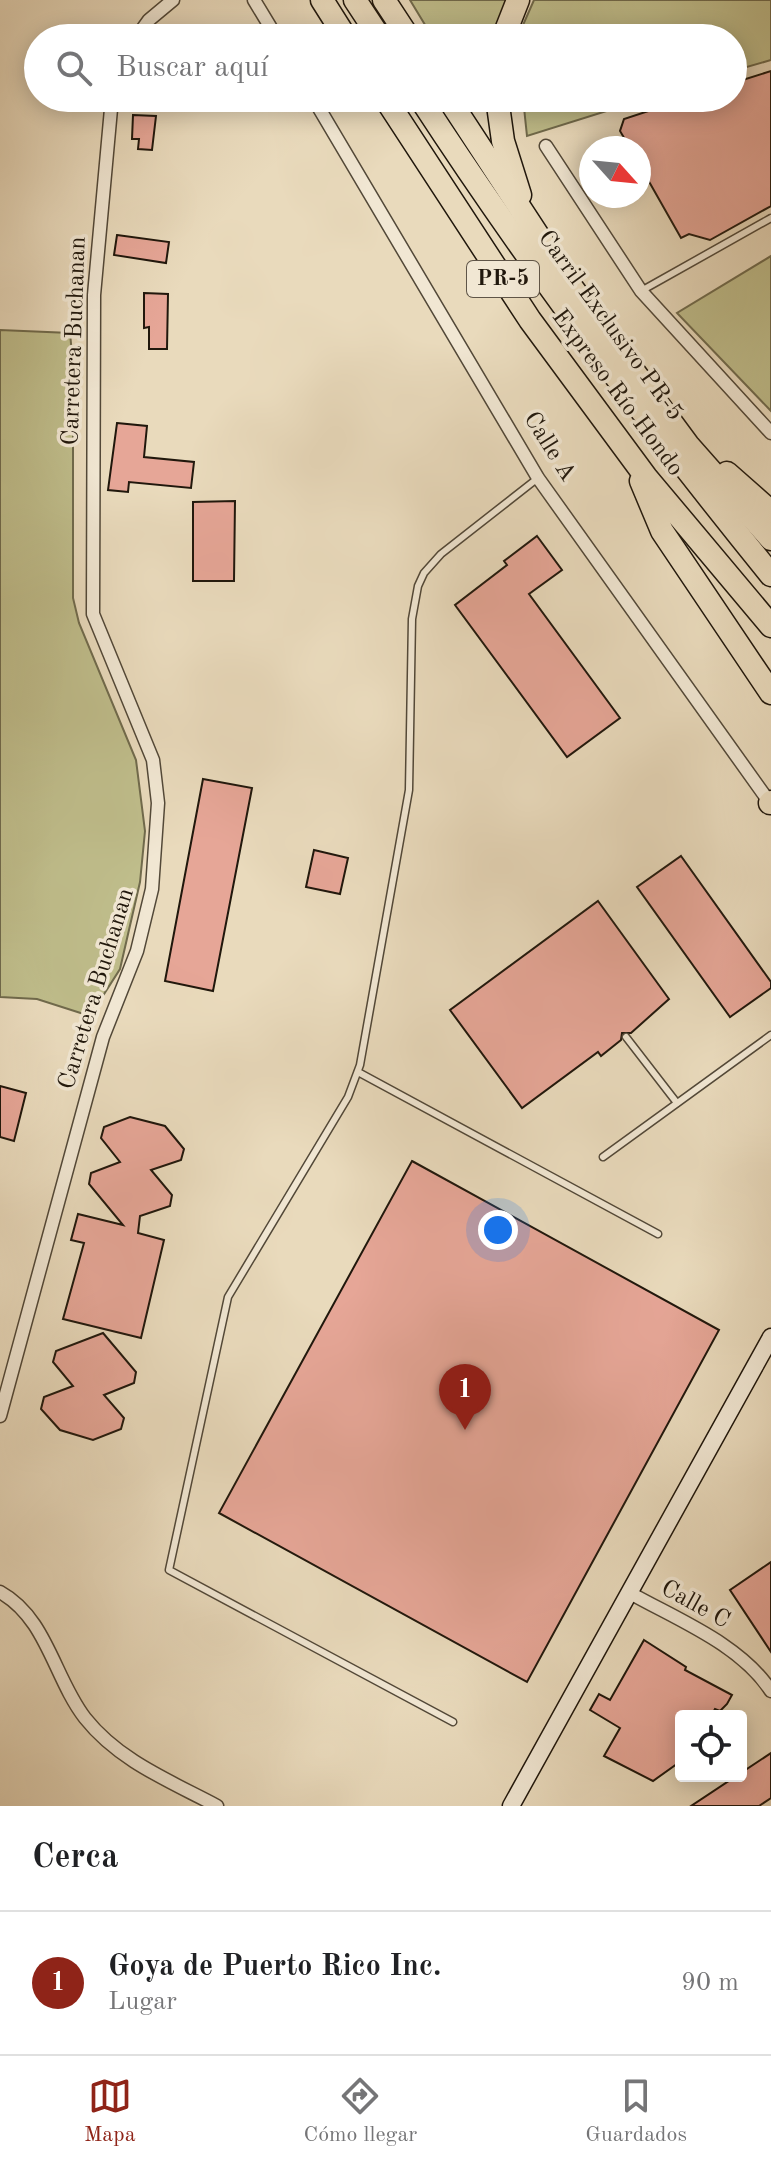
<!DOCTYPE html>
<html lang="es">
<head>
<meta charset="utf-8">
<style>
  body { margin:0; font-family:"Old Standard TT",serif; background:#f6f6f6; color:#202124 }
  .controls { position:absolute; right:24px; bottom:24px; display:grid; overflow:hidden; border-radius:8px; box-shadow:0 4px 20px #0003 }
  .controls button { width:72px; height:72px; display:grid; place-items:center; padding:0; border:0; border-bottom:2px solid #e0e0e0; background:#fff; color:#202124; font:40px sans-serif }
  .compass { position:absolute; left:579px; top:136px; width:72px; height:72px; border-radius:50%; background:#fff; box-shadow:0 4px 20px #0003; rotate:117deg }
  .you { position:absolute; left:498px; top:1230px; width:28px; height:28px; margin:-20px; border:6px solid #fff; border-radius:50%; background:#1a73e8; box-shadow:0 0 0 12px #1a73e833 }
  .badge { display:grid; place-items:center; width:52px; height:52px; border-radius:50%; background:#8f2418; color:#fff; font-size:26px; font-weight:700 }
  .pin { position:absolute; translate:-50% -66px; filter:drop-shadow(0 2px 4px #0008) }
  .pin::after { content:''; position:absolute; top:42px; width:28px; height:24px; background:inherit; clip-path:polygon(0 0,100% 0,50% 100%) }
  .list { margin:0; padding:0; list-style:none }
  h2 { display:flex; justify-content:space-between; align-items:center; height:104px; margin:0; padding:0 32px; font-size:34px }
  h2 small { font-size:26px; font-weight:400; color:#757577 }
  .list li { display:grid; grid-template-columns:52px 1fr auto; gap:24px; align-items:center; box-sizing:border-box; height:144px; padding:0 32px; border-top:2px solid #e0e0e0 }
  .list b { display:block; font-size:30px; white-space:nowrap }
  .list p { margin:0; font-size:26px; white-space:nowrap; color:#757577 }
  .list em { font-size:26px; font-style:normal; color:#757577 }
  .icon { flex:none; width:44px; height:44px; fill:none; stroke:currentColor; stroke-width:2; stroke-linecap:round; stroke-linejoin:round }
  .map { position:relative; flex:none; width:771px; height:1806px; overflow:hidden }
  .search { position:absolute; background:#fff; box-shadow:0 4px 20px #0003; left:24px; right:24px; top:24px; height:88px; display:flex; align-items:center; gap:20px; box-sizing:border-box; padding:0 28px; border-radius:44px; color:#757577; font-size:30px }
  .sheet { height:248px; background:#fff }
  nav { display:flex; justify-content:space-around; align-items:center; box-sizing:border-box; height:112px; border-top:2px solid #e0e0e0; background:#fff; font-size:22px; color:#757577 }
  nav a { display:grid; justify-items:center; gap:4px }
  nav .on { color:#8f2418 }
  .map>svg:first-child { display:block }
  .green { fill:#bfbd8b; stroke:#706a4c; stroke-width:2 }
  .building { fill:#e6a697; stroke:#20170c; stroke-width:2 }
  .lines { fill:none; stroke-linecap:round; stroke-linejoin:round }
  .lane-casing { stroke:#524838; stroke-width:9 }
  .street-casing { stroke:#524838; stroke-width:15 }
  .secondary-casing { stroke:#20170c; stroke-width:19 }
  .highway-casing { stroke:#20170c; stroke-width:25 }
  .lane { stroke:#f1e7d3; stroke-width:6 }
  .street { stroke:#f1e7d3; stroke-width:12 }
  .secondary { stroke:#f1e7d3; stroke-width:16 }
  .highway { stroke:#e9dabc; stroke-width:22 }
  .labels { text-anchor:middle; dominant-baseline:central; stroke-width:7; stroke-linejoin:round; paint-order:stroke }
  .shield { fill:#f1e7d3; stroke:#5f5548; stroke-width:2 }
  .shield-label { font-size:22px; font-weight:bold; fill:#20170c }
  .street-label { font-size:24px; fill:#20170c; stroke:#f1e7d3 }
</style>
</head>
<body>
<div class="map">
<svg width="771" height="1806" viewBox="0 0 771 1806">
  <rect width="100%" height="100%" fill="#e9dabc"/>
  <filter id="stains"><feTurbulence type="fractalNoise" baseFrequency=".0025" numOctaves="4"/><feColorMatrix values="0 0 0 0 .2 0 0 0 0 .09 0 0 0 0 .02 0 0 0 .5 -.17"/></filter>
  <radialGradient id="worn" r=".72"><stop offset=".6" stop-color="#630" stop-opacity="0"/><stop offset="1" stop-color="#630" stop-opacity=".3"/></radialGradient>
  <g class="green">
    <polygon points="410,0 513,0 496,38 433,38"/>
    <polygon points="534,0 771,0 771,60 733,71 733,38 523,38 523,25"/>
    <polygon points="523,98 648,98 527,136"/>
    <polygon points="771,256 771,411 677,313"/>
    <polygon points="0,330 70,333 78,417 73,420 73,598 79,623 136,760 145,831 140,882 120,969 90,1016 37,999 0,997"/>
  </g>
  <g class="building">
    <polygon points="771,71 771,206 710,240 689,234 681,238 639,164 639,148 630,148 620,131 624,119 688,98 733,98 733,83"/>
    <polygon points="133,115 156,116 152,150 138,149 139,139 132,139"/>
    <polygon points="117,235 169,242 166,263 114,255"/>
    <polygon points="144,293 168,294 167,349 149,349 149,327 144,328"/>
    <polygon points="117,423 147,426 144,457 194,462 191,488 129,482 128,492 108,490"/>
    <polygon points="235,501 234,581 193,581 193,502"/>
    <polygon points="537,536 562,570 529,594 620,718 567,757 455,605 507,565 504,561"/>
    <polygon points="203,779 252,788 213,991 165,981"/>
    <polygon points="314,850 348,858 340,894 306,887"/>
    <polygon points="681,856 771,982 771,988 730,1017 637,887"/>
    <polygon points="598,901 669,999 631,1033 622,1033 621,1040 601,1056 598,1052 522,1108 450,1010"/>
    <polygon points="0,1086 26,1093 14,1141 0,1137"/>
    <polygon points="130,1117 165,1126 184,1149 181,1160 151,1170 172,1195 170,1206 140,1216 138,1233 164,1240 141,1338 63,1319 84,1243 71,1240 78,1214 123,1225 89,1184 91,1173 120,1162 101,1138 104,1127"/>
    <polygon points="412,1161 719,1330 527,1682 219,1513"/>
    <polygon points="103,1333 136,1372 134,1383 104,1395 124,1418 121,1429 93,1440 60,1430 41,1409 44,1397 73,1386 53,1362 56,1351"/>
    <polygon points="771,1562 771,1652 730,1590"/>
    <polygon points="644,1640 686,1667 685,1670 732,1695 727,1704 720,1711 715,1709 711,1716 681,1716 681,1761 653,1781 604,1756 620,1728 590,1710 599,1694 610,1700"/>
    <polygon points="771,1753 771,1798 759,1806 691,1806"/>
  </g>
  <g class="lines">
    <g class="lane-casing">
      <g id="lane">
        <polyline points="641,291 771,218"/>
        <polyline points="626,1037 677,1103"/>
        <polyline points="358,1072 658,1234"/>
        <polyline points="603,1157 771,1035"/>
        <polyline points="453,1722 169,1570 228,1297 348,1097 360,1065 409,790 412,619 418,586 424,573 441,554 538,478"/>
      </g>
    </g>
    <g class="street-casing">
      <g id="street">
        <polyline points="254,0 277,38"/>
        <polyline points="136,38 149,20 173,0"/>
        <polyline points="313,98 538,478 770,803"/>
        <polyline points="546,146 641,291 771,433"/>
        <polyline points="0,1416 103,1037 137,951 152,889 158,803 153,760 93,614 94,295 112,98"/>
        <path d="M0 1592C47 1618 54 1678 85 1718 119 1761 170 1781 217 1806"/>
        <path d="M630 1593C678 1620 740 1644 771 1691"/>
      </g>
    </g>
    <g class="secondary-casing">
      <polyline id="secondary" points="511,1806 771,1337"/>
    </g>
    <g class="highway-casing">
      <g id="highway">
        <polyline points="322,0 346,38"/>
        <polyline points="355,0 380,38"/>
        <polyline points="384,0 409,38"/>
        <polyline points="503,38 518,0"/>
        <polyline points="385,98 530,320 646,477 771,626"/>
        <path d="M420 98C528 264 646 421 771 575"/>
        <polyline points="448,98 573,289 688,445 771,539"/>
        <polyline points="497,98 503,141 520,195"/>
        <polyline points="727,473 771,512"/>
        <polyline points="641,481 662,531 771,693"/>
        <polyline points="770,803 771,802"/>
      </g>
    </g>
    <use href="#lane" class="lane"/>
    <use href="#street" class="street"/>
    <use href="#secondary" class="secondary"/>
    <use href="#highway" class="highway"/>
  </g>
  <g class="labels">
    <rect class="shield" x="467" y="261" width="72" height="36" rx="6"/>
    <g class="shield-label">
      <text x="503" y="279">PR-5</text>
    </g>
    <g class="street-label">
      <text transform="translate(610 326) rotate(54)">Carril Exclusivo PR-5</text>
      <text transform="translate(75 341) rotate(-88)">Carretera Buchanan</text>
      <text transform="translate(617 393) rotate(53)">Expreso Río Hondo</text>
      <text transform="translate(549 447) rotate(58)">Calle A</text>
      <text transform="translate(97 989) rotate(-73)">Carretera Buchanan</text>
      <text transform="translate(695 1605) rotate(29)">Calle C</text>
    </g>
  </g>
  <rect width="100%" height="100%" filter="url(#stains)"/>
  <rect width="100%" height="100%" fill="url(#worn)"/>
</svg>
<div class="controls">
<button><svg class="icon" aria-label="locate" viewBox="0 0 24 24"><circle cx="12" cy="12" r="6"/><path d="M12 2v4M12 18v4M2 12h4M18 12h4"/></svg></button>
</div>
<svg class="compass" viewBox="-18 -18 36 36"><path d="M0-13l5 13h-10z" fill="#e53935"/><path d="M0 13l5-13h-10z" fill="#757577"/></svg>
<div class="you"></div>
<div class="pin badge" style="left:465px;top:1430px">1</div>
<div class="search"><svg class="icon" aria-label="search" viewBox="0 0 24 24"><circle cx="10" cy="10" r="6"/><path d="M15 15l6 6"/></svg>Buscar aquí</div>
</div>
<section class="sheet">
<h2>Cerca<small></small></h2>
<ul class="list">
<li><span class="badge">1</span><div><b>Goya de Puerto Rico Inc.</b><p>Lugar</p></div><em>90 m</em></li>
</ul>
</section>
<nav>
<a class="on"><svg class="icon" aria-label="map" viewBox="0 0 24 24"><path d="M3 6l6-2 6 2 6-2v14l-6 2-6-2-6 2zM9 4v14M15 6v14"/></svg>Mapa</a>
<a><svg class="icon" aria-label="directions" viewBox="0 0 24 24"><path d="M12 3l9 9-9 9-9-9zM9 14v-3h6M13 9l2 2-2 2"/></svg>Cómo llegar</a>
<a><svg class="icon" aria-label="saved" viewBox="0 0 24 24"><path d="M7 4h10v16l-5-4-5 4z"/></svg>Guardados</a>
</nav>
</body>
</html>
